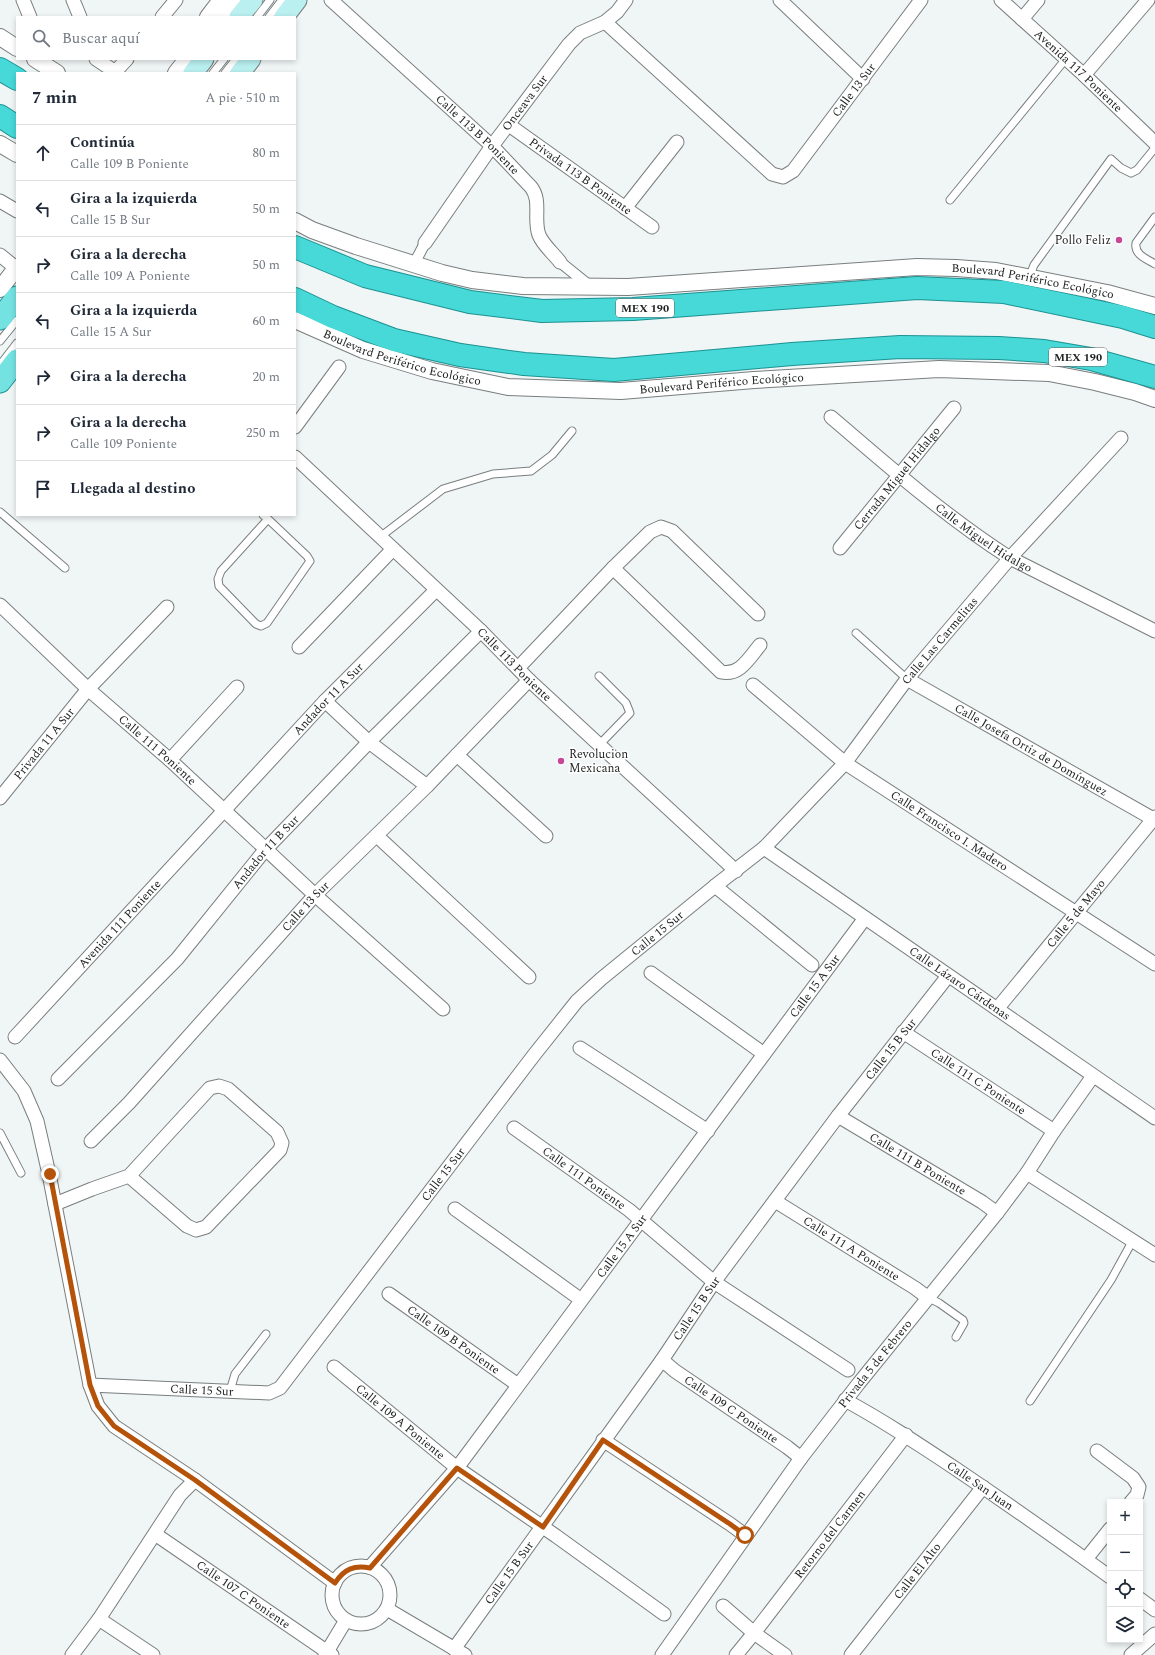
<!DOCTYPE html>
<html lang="es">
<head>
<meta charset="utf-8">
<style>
  body { margin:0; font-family:Spectral,serif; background:#f2f2f3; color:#1f2937 }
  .controls { position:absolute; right:12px; bottom:12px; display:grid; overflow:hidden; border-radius:0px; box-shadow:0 2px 6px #0003 }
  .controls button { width:36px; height:36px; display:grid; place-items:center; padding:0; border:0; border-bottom:1px solid #e0e1e3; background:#fff; color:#1f2937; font:20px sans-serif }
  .stop { position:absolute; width:12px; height:12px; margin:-9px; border:3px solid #b45309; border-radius:50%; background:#fff }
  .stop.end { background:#b45309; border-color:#fff; box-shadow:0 1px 4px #0008 }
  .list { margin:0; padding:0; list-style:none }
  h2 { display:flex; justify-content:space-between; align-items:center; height:52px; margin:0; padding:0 16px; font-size:17px }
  h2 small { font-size:13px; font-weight:400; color:#747a83 }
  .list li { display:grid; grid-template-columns:26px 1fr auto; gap:12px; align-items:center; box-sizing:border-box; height:56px; padding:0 16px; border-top:1px solid #e0e1e3 }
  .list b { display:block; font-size:15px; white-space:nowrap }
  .list p { margin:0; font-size:13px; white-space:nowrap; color:#747a83 }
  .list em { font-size:13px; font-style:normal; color:#747a83 }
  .icon { flex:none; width:22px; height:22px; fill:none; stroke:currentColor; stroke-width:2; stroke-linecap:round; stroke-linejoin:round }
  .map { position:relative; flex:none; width:1155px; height:1655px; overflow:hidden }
  .search { position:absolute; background:#fff; box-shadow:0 2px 6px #0003; left:16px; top:16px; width:280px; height:44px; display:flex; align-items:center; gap:10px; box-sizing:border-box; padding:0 14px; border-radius:0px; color:#747a83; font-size:15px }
  .panel { position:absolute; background:#fff; box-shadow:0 2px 6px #0003; left:16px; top:72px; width:280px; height:444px; border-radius:0px }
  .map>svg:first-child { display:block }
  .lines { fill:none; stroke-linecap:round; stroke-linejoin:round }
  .service-casing { stroke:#797e7e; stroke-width:9 }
  .pedestrian-casing { stroke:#797e7e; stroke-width:12 }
  .minor-casing { stroke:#797e7e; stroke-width:15 }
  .tertiary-casing { stroke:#797e7e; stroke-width:18 }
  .secondary-casing { stroke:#797e7e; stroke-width:21 }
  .primary-casing { stroke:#1c9292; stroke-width:23 }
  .trunk-casing { stroke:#1c9292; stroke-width:24 }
  .service { stroke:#fff; stroke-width:7 }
  .pedestrian { stroke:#fff; stroke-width:10 }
  .minor { stroke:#fff; stroke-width:13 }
  .tertiary { stroke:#fff; stroke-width:16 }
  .secondary { stroke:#baf0f0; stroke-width:19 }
  .primary { stroke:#75e2e2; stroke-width:21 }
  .trunk { stroke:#47d8d8; stroke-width:22 }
  .route { stroke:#b45309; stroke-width:5 }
  .poi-dot { fill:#c54998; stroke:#fff; stroke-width:1.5 }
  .labels { text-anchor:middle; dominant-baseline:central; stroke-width:3; stroke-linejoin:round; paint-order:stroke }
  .shield { fill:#fff; stroke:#646565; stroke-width:1 }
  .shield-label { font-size:11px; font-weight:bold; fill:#212323 }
  .street-label { font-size:12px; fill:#212323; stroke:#fff }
  .poi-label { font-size:12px; fill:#212323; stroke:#fff; text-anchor:end }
</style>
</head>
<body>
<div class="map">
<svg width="1155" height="1655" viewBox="0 0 1155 1655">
  <rect width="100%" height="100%" fill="#f0f5f5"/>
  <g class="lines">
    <g class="service-casing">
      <g id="service">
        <polyline points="257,17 270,0"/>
        <polyline points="269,17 282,0"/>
        <polyline points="213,73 224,59"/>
        <polyline points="225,73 236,59"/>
        <polyline points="950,200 1065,60"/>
        <path d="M1155 217 1136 243C1134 255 1147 259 1155 264"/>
        <polyline points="1029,278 1034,265 1111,159 1121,168 1131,173 1137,170 1155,148"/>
        <polyline points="0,341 17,320"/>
        <polyline points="0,365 17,343"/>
        <polyline points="0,512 65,568"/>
        <polyline points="263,515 268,519 307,556 310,561 267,623 261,626 256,624 219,586 218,579 221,571 268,519"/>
        <polyline points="380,537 443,489 493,474 531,471 552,455 572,431"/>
        <polyline points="856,633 907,679"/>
        <polyline points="599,676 626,703 630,713 599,745"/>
        <polyline points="0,1133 21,1173"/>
        <polyline points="927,1297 939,1303 963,1320 964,1323 956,1337"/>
        <polyline points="230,1391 235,1374 266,1334"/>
        <polyline points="1030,1401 1111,1280 1133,1240"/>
      </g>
    </g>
    <g class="pedestrian-casing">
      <g id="pedestrian">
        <polyline points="560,262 591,287"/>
        <polyline points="414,264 425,243"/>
      </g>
    </g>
    <g class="minor-casing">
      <g id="minor">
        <polyline points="23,0 30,17"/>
        <polyline points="73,0 80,17"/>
        <path id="s1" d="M331 0 492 146 531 187C542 201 533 219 539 235 543 245 554 254 560 262"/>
        <polyline points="780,0 863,79"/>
        <path id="s2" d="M1001 0 1084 75 1155 143"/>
        <polyline points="162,17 176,0"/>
        <polyline points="1022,19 1038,0"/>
        <path id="s3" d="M605 22 772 174 783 177 793 171 921 0"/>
        <polyline points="96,59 117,73"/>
        <polyline points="115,72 127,59"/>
        <polyline points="1084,75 1148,0"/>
        <path id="s4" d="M509 125 652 227"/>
        <polyline points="0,201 17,211"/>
        <polyline points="625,208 677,142"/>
        <path id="s5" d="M425 243 492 146 569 44 580 33 605 22 617 12 626 0"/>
        <polyline points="0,255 16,268"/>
        <path id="s6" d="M831 417C888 466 946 517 1010 558L1155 631"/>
        <polyline points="295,427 339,367"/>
        <path id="s7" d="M295 457 481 631 529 680 736 871"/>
        <path id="s8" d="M840 548 954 408"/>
        <path d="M613 568 721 672C740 676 749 658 760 645"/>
        <path id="s9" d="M0 605 88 689 170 760 315 895 443 1009"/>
        <polyline points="299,647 393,549"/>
        <polyline points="518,668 613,568 650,532 661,527 672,531 758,614"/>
        <path id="s10" d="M907 679 1155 820"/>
        <path id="s11" d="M753 685 845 763 1155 964"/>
        <polyline points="325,701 369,742 427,786"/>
        <polyline points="457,755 546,836"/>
        <polyline points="170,760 237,687"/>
        <path id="s12" d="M0 798 88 689 167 607"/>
        <polyline points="377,836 529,977"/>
        <path id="s13" d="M764 848 1155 1118"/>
        <polyline points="715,886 812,965"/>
        <polyline points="651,973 764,1054"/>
        <path id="s14" d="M997 1009 1155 817"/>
        <path id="s15" d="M903 1032 1054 1131"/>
        <path id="s16" d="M15 1037 325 701 436 590"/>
        <polyline points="580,1048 708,1131"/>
        <polyline points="0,1060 24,1091 37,1121 49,1174 90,1385 98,1406 114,1426 195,1480 335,1583"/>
        <path id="s17" d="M58 1079 177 959 265 850 369 742 481 631"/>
        <path id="s18" d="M838 1116 982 1202 997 1213"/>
        <path id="s19" d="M514 1128 629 1210 714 1282 848 1370"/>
        <path id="s20" d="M91 1141 129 1103 315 895 427 786 529 680"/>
        <polyline points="1027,1173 1155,1255"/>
        <path id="s21" d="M775 1201 915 1288 927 1297"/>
        <polyline points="55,1204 92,1189 129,1176 210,1088 219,1086 228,1089 277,1132 282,1143 280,1150 206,1227 196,1230 187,1226 129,1176"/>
        <polyline points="455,1209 580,1299"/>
        <path id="s22" d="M389 1294 518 1385"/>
        <path id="s23" d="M662 1360 675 1371 787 1447 801 1458"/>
        <path id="s24" d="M334 1367 457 1468 556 1536 664 1614"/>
        <path id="s25" d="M90 1385 269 1393 280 1388 534 1055 577 1001 601 979 715 886 764 848 845 763 907 679 1010 558 1121 438"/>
        <path id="s26" d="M845 1400C884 1421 920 1445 956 1469 1008 1504 1059 1540 1110 1577"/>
        <polyline points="603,1440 730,1524 745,1535"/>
        <polyline points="1097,1451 1133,1478 1139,1487 1137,1495 1131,1502"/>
        <path id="s27" d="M155 1534 332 1655"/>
        <polyline points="1086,1559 1110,1529"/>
        <circle cx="361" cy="1595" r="29"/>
        <path id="s28" d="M370 1567 457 1468 865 918"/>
        <polyline points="1140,1599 1155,1610"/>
        <polyline points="723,1606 754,1633 785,1655"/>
        <polyline points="387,1609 465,1655"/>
        <polyline points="99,1619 153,1655"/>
        <path id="s29" d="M454 1649 662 1360 714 1282 838 1116 948 976"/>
        <polyline points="72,1655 99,1619 180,1495 195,1480"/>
        <polyline points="325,1655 346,1620"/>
        <path id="s30" d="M662 1655 801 1458 859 1383 997 1213 1027 1173 1054 1131 1093 1076"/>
        <path id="s31" d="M736 1655 754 1633 906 1435"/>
        <path id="s32" d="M851 1655 983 1487"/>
        <polyline points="1131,1655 1155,1634"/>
      </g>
    </g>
    <g class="tertiary-casing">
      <g id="tertiary">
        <polyline points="208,17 221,0"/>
        <polyline points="221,17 235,0"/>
        <polyline points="0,37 17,48"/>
        <polyline points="35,59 57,73"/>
        <polyline points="176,73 187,59"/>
        <polyline points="0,144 17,154"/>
        <path id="s33" d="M295 221 312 230 356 246 442 273 472 280 523 286 628 287 917 267 956 268 996 271 1107 293 1155 306"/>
        <polyline points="0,289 17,267"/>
        <path id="s34" d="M295 320 363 350 432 371 508 387 621 391 754 380 939 369 1049 373 1095 382 1135 392 1155 399"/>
      </g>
    </g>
    <g class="secondary-casing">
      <g id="secondary">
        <polyline points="239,17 253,0"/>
        <polyline points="284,17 297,0"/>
        <polyline points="193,73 204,59"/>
        <polyline points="240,73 251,59"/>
      </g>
    </g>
    <g class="primary-casing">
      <g id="primary">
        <polyline points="0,319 17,297"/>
        <polyline points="0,382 17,360"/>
      </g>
    </g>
    <g class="trunk-casing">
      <g id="trunk">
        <polyline points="0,69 17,79"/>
        <polyline points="0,116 17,127"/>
        <polyline points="295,247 365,276 470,302 542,311 633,309 917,288 1004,292 1123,317 1155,327"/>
        <polyline points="295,299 333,317 394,340 460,355 524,364 614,370 792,354 900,347 999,348 1044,351 1091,359 1155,377"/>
      </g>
    </g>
    <use href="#service" class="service"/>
    <use href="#pedestrian" class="pedestrian"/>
    <use href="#minor" class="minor"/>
    <use href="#tertiary" class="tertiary"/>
    <use href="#secondary" class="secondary"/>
    <use href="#primary" class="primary"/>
    <use href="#trunk" class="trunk"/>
  </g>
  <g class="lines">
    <path class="route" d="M50 1174 90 1385 98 1406 114 1426 195 1480 335 1583C344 1569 354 1565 370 1568L457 1468 543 1527 603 1440 730 1524 745 1535"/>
  </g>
  <g class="poi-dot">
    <circle cx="1119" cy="240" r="4"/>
    <circle cx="561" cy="761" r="4"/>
  </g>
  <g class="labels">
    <g class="shield">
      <rect x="616" y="299" width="58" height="18" rx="3"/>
      <rect x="1049" y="348" width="58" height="18" rx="3"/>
    </g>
    <g class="shield-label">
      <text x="645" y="308">MEX 190</text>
      <text x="1078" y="357">MEX 190</text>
    </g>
    <g class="street-label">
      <text stroke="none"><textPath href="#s2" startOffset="105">Avenida 117 Poniente</textPath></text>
      <text stroke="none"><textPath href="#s3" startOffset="350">Calle 13 Sur</textPath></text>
      <text stroke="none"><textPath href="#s5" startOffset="172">Onceava Sur</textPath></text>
      <text stroke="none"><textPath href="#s1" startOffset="199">Calle 113 B Poniente</textPath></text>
      <text stroke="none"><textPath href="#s4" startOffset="88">Privada 113 B Poniente</textPath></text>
      <text stroke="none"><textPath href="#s33" startOffset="750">Boulevard Periférico Ecológico</textPath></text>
      <text stroke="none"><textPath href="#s34" startOffset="114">Boulevard Periférico Ecológico</textPath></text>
      <text stroke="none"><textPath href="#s34" startOffset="438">Boulevard Periférico Ecológico</textPath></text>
      <text stroke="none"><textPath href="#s8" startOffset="90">Cerrada Miguel Hidalgo</textPath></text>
      <text stroke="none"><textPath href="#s6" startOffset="195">Calle Miguel Hidalgo</textPath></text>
      <text stroke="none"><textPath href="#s25" startOffset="1193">Calle Las Carmelitas</textPath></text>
      <text stroke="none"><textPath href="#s7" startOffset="302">Calle 113 Poniente</textPath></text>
      <text stroke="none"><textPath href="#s16" startOffset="461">Andador 11 A Sur</textPath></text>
      <text stroke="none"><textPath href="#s12" startOffset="70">Privada 11 A Sur</textPath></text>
      <text stroke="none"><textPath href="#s9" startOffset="214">Calle 111 Poniente</textPath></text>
      <text stroke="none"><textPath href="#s10" startOffset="143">Calle Josefa Ortiz de Domínguez</textPath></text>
      <text stroke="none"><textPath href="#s11" startOffset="245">Calle Francisco I. Madero</textPath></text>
      <text stroke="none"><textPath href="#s17" startOffset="308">Andador 11 B Sur</textPath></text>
      <text stroke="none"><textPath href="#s20" startOffset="318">Calle 13 Sur</textPath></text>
      <text stroke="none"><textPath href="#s14" startOffset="124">Calle 5 de Mayo</textPath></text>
      <text stroke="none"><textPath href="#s16" startOffset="154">Avenida 111 Poniente</textPath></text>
      <text stroke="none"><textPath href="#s25" startOffset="784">Calle 15 Sur</textPath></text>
      <text stroke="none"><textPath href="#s13" startOffset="238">Calle Lázaro Cárdenas</textPath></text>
      <text stroke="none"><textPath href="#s28" startOffset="732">Calle 15 A Sur</textPath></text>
      <text stroke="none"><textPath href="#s29" startOffset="742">Calle 15 B Sur</textPath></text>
      <text stroke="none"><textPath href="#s15" startOffset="90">Calle 111 C Poniente</textPath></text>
      <text stroke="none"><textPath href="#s18" startOffset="93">Calle 111 B Poniente</textPath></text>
      <text stroke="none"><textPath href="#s25" startOffset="460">Calle 15 Sur</textPath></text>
      <text stroke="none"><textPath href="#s19" startOffset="86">Calle 111 Poniente</textPath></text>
      <text stroke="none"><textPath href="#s28" startOffset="408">Calle 15 A Sur</textPath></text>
      <text stroke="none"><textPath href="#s21" startOffset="90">Calle 111 A Poniente</textPath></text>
      <text stroke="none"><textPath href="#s29" startOffset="418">Calle 15 B Sur</textPath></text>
      <text stroke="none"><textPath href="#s22" startOffset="79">Calle 109 B Poniente</textPath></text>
      <text stroke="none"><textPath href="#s30" startOffset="361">Privada 5 de Febrero</textPath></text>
      <text stroke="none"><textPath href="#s25" startOffset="112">Calle 15 Sur</textPath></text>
      <text stroke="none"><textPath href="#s23" startOffset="85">Calle 109 C Poniente</textPath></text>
      <text stroke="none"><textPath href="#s24" startOffset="86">Calle 109 A Poniente</textPath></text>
      <text stroke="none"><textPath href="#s26" startOffset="160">Calle San Juan</textPath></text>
      <text stroke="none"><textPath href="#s31" startOffset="153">Retorno del Carmen</textPath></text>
      <text stroke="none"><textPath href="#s32" startOffset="107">Calle El Alto</textPath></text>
      <text stroke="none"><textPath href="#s29" startOffset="94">Calle 15 B Sur</textPath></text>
      <text stroke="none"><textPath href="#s27" startOffset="107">Calle 107 C Poniente</textPath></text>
    </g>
    <g class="poi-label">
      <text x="1111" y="240">Pollo Feliz</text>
      <text x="569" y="754" text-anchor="start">Revolucion<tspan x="569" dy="14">Mexicana</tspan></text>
    </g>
  </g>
</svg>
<div class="controls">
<button>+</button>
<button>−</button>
<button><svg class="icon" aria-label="locate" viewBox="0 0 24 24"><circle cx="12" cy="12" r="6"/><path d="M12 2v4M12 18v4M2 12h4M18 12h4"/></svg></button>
<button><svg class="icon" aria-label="layers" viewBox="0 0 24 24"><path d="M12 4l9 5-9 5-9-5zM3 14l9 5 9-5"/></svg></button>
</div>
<div class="stop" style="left:745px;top:1535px"></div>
<div class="stop end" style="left:50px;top:1174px"></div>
<div class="search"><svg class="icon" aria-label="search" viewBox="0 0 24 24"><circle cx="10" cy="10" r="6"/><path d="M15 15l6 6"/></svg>Buscar aquí</div>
<section class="panel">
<h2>7 min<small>A pie · 510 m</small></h2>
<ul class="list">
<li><svg class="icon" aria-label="ahead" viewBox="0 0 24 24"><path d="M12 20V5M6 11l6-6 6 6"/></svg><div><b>Continúa</b><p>Calle 109 B Poniente</p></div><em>80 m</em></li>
<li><svg class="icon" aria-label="left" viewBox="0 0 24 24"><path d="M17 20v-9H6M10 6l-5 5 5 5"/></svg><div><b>Gira a la izquierda</b><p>Calle 15 B Sur</p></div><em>50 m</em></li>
<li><svg class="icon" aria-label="right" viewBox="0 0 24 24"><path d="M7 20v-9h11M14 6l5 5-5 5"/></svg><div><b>Gira a la derecha</b><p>Calle 109 A Poniente</p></div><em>50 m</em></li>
<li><svg class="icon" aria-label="left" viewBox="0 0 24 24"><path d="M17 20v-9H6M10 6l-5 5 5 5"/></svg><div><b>Gira a la izquierda</b><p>Calle 15 A Sur</p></div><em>60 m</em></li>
<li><svg class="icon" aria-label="right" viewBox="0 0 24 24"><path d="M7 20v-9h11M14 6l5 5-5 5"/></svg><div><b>Gira a la derecha</b></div><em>20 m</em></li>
<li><svg class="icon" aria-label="right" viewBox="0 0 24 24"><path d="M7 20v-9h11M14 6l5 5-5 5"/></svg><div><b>Gira a la derecha</b><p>Calle 109 Poniente</p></div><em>250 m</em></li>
<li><svg class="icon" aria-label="arrive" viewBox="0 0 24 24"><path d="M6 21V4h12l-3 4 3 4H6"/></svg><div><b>Llegada al destino</b></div></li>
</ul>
</section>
</div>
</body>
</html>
